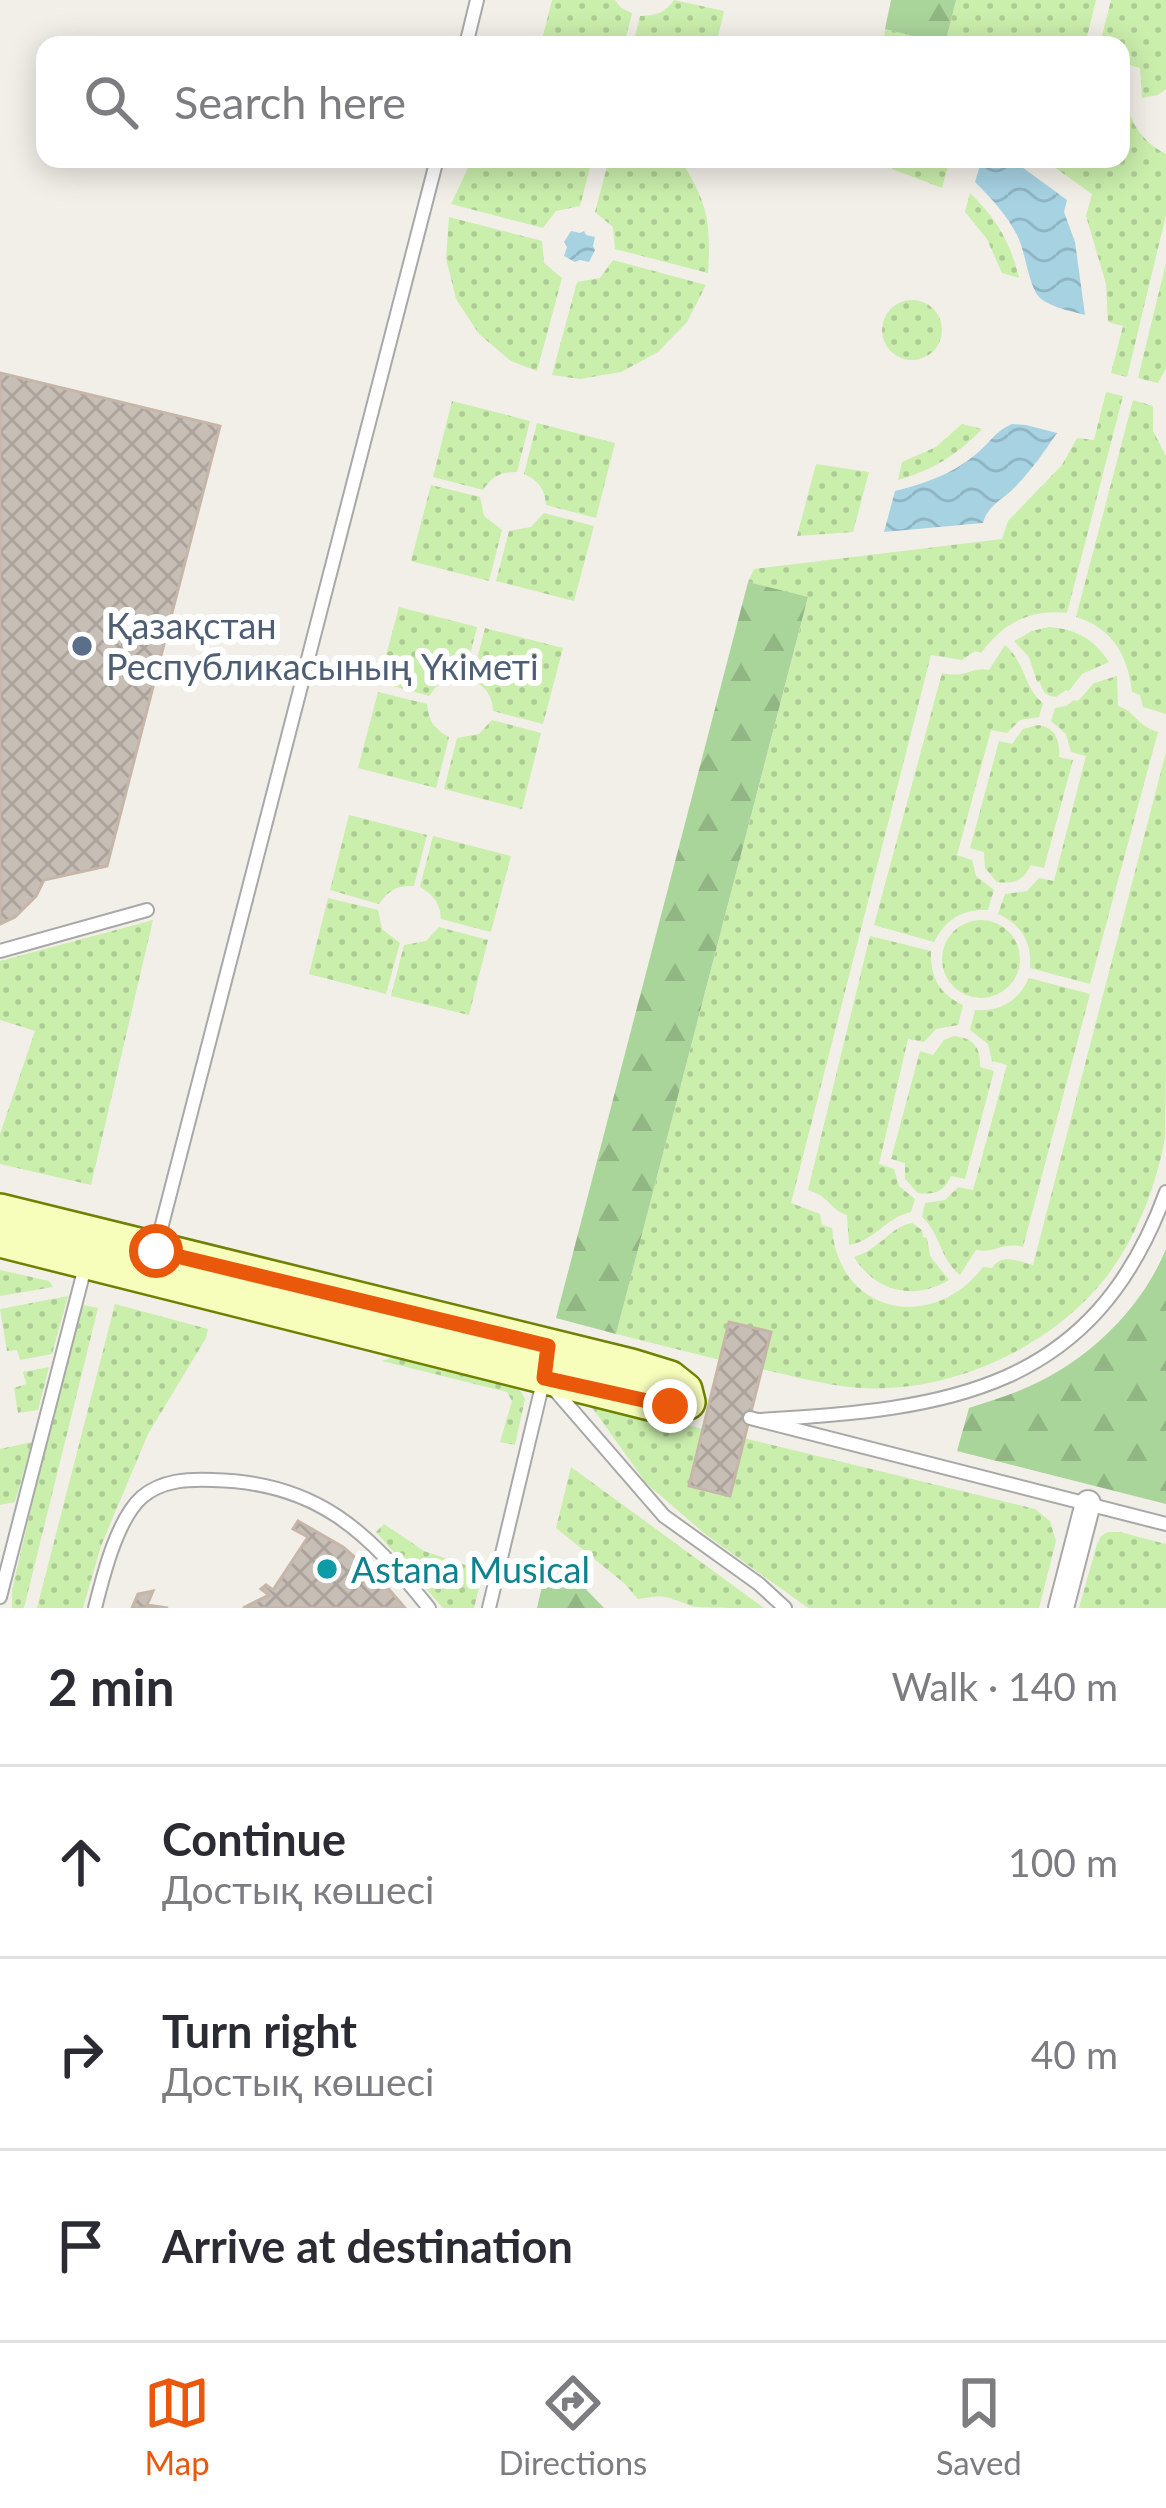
<!DOCTYPE html>
<html lang="en">
<head>
<meta charset="utf-8">
<style>
  body { margin:0; font-family:Lato,sans-serif; background:#f7f7f7; color:#2b2b33 }
  .stop { position:absolute; width:36px; height:36px; margin:-27px; border:9px solid #ea580c; border-radius:50%; background:#fff }
  .stop.end { background:#ea580c; border-color:#fff; box-shadow:0 3px 12px #0008 }
  .list { margin:0; padding:0; list-style:none }
  h2 { display:flex; justify-content:space-between; align-items:center; height:156px; margin:0; padding:0 48px; font-size:51px }
  h2 small { font-size:39px; font-weight:400; color:#7c7c81 }
  .list li { display:grid; grid-template-columns:78px 1fr auto; gap:36px; align-items:center; box-sizing:border-box; height:192px; padding:0 48px; border-top:3px solid #e1e1e2 }
  .list b { display:block; font-size:45px; white-space:nowrap }
  .list p { margin:0; font-size:39px; white-space:nowrap; color:#7c7c81 }
  .list em { font-size:39px; font-style:normal; color:#7c7c81 }
  .icon { flex:none; width:66px; height:66px; fill:none; stroke:currentColor; stroke-width:2; stroke-linecap:round; stroke-linejoin:round }
  .map { position:relative; flex:none; width:1166px; height:1608px; overflow:hidden }
  .search { position:absolute; background:#fff; box-shadow:0 6px 30px #0003; left:36px; right:36px; top:36px; height:132px; display:flex; align-items:center; gap:30px; box-sizing:border-box; padding:0 42px; border-radius:24px; color:#7c7c81; font-size:45px }
  .sheet { height:732px; background:#fff }
  nav { display:flex; justify-content:space-around; align-items:center; box-sizing:border-box; height:168px; border-top:3px solid #e1e1e2; background:#fff; font-size:33px; color:#7c7c81 }
  nav a { display:grid; justify-items:center; gap:6px }
  nav .on { color:#ea580c }
  .map>svg:first-child { display:block }
  .grass { fill:url(#grass-dots) }
  .forest { fill:url(#forest-firs) }
  .water { fill:url(#water-waves) }
  .building { fill:url(#building-cross-hatch); stroke:#c5b6a9; stroke-width:3 }
  .lines { fill:none; stroke-linecap:round; stroke-linejoin:round }
  .lane-casing { stroke:#a8a8a8; stroke-width:16 }
  .street-casing { stroke:#a8a8a8; stroke-width:28 }
  .secondary-casing { stroke:#6e8100; stroke-width:38 }
  .lane { stroke:#fff; stroke-width:12 }
  .street { stroke:#fff; stroke-width:24 }
  .secondary { stroke:#f7fdbb; stroke-width:33 }
  .route { stroke:#ea580c; stroke-width:15 }
  .service-dot { fill:#5c6f8a; stroke:#fff; stroke-width:4.5 }
  .culture-dot { fill:#0f9aa8; stroke:#fff; stroke-width:4.5 }
  .labels { text-anchor:middle; dominant-baseline:central; stroke-width:12; stroke-linejoin:round; paint-order:stroke }
  .service-label { font-size:36px; fill:#4e5e75; stroke:#fff; text-anchor:start }
  .culture-label { font-size:36px; fill:#0d838f; stroke:#fff; text-anchor:start }
</style>
</head>
<body>
<div class="map">
<svg width="1166" height="1608" viewBox="0 0 1166 1608">
  <defs>
    <pattern id="grass-dots" width="8" height="8" patternUnits="userSpaceOnUse" patternTransform="scale(3)"><rect width="8" height="8" fill="#caeeac"/><path d="M2 2h.1M6 6h.1" fill="none" stroke="#adcc94" stroke-width="1.8" stroke-linecap="round"/></pattern>
    <pattern id="forest-firs" width="22" height="20" patternUnits="userSpaceOnUse" patternTransform="scale(3)"><rect width="22" height="20" fill="#a9d49a"/><path d="M5 1l3.5 6h-7zM16 11l3.5 6h-7z" fill="#91b684"/></pattern>
    <pattern id="water-waves" width="16" height="10" patternUnits="userSpaceOnUse" patternTransform="scale(3)"><rect width="16" height="10" fill="#a6d2e2"/><path d="M0 5q4-4 8 0t8 0" fill="none" stroke="#8fb4c2"/></pattern>
    <pattern id="building-cross-hatch" width="8" height="8" patternUnits="userSpaceOnUse" patternTransform="scale(3)"><rect width="8" height="8" fill="#c7beb6"/><path d="M0 0l8 8M0 8l8-8" fill="none" stroke="#aba39c"/></pattern>
  </defs>
  <rect width="100%" height="100%" fill="#f2efe8"/>
  <g class="grass">
    <polygon points="552,0 615,0 621,8 632,13 624,45 541,44"/>
    <path d="M674 0 724 11 716 45H633L640 16C655 16 665 13 674 0Z"/>
    <polygon points="956,0 1096,0 1085,45 883,45 885,29 945,43"/>
    <polygon points="1111,0 1166,0 1166,89 1158,95 1142,98 1140,68 1130,65 1121,52 1121,45 1100,44"/>
    <path d="M1121 81 1124 82C1126 115 1136 138 1166 154V215L1127 377 1111 373 1123 326 1108 322 1106 284 1086 216 1092 194 1043 159H1121Z"/>
    <polygon points="476,159 592,159 580,206 556,211 543,228 451,204 469,166"/>
    <path d="M609 159H680C708 203 711 222 708 273L615 249 613 227 595 212Z"/>
    <polygon points="894,159 950,159 942,188 892,169"/>
    <path d="M970 193C996 218 1011 243 1019 278L1002 273 987 239 965 212Z"/>
    <polygon points="449,217 542,241 544,263 562,278 537,371 511,361 479,334 456,299 446,258"/>
    <polygon points="613,260 706,285 687,322 658,352 621,372 580,379 552,375 577,282 600,278"/>
    <polygon points="1166,263 1166,368 1158,383 1138,378"/>
    <circle cx="912" cy="330" r="30"/>
    <path d="M1106 392 1123 396 1067 613C1030 609 1003 623 981 653L975 651 962 660 931 655 791 1203 820 1214 822 1225 832 1228C839 1315 933 1333 983 1267L992 1268C1002 1253 1017 1261 1033 1265L1166 752C1166 841 1166 929 1166 1018 1166 1052 1166 1106 1165 1137 1156 1189 1133 1247 1098 1287 1041 1352 947 1393 861 1388 827 1386 794 1376 761 1369L729 1323 720 1360 616 1334 808 598 748 582 754 569 1002 539 1008 521 1062 465 1077 438 1094 440Z"/>
    <path d="M1133 400 1153 406V431L1166 456V714L1143 707 1140 695 1132 692C1128 655 1112 628 1076 617Z"/>
    <path d="M452 401 530 421 517 472C501 472 492 476 483 490L433 477Z"/>
    <path d="M537 423 615 443 596 518 546 505C545 489 539 481 524 474Z"/>
    <path d="M962 424 982 429C957 455 933 470 898 480L902 462 936 447Z"/>
    <polygon points="816,464 869,472 853,532 797,536"/>
    <polygon points="431,485 480,497 484,516 502,530 489,581 411,561"/>
    <polygon points="544,513 594,526 574,601 496,581 509,531 531,527"/>
    <path d="M399 607 477 627 464 678C447 677 438 682 429 696L379 682Z"/>
    <path d="M1049 627C1076 629 1094 639 1109 662L1082 674 1069 691 1066 690 1056 697C1047 696 1042 692 1040 682H1037L1029 657 1014 641 1032 631Z"/>
    <path d="M485 628 563 648 543 724 493 711C492 695 486 687 472 679Z"/>
    <path d="M1005 645C1026 663 1023 687 1043 703L1039 717 1020 720 1007 733 991 730 957 855 972 860 976 876 994 890 988 910C962 909 946 919 934 942L874 925 942 673C966 679 971 666 989 670Z"/>
    <path d="M1117 676 1118 706C1135 711 1137 726 1158 732L1090 984 1030 968C1032 942 1022 925 998 914L1005 894 1027 891 1039 878 1054 881 1086 756 1071 752 1066 734 1051 721 1055 708 1066 706 1074 700 1078 701 1094 683Z"/>
    <path d="M378 692 427 704C429 721 434 729 449 737L436 788 358 768Z"/>
    <polygon points="492,720 541,733 522,809 444,789 457,738 479,734"/>
    <path d="M1038 725C1056 728 1060 740 1059 757L1073 760 1044 868 1031 865C1023 881 1014 884 997 882L985 868 984 852 970 848 999 741 1012 744 1023 729Z"/>
    <path d="M349 815 427 835 414 886C397 885 389 890 379 904L330 890Z"/>
    <path d="M433 836 511 856 491 932 441 919C440 903 434 895 420 887Z"/>
    <polygon points="328,898 378,910 382,929 400,943 386,994 309,974"/>
    <polygon points="153,920 91,1185 0,1164 0,1134 35,1031 0,1020 0,961"/>
    <circle cx="981" cy="959" r="39"/>
    <polygon points="439,927 488,940 469,1015 391,996 404,945 426,941"/>
    <path d="M870 936 931 951C930 977 939 994 963 1005L958 1025 936 1029 924 1042 908 1039 879 1164 894 1169 899 1186 915 1199 911 1212C885 1218 876 1240 849 1245L847 1215C830 1210 831 1197 808 1190Z"/>
    <path d="M1029 978 1090 994 1023 1247C1003 1241 993 1254 976 1250L960 1275C939 1258 941 1234 922 1217L925 1203 945 1200 958 1187 973 1190 1007 1065 992 1061 988 1044 970 1030 975 1010C1001 1012 1018 1001 1029 978Z"/>
    <path d="M954 1036C974 1038 981 1048 980 1067L994 1071 965 1179 951 1176C944 1192 935 1195 918 1193L905 1179V1163L891 1159 920 1051 933 1055 944 1040Z"/>
    <path d="M912 1223 922 1230 923 1237 927 1238 930 1256 949 1280C913 1301 876 1292 854 1257 881 1249 888 1228 912 1223Z"/>
    <polygon points="0,1270 49,1281 53,1287 0,1296"/>
    <polygon points="68,1296 52,1354 20,1360 17,1350 7,1351 0,1309"/>
    <polygon points="79,1304 98,1308 24,1608 12,1608 12,1590"/>
    <polygon points="115,1304 208,1329 206,1338 148,1434 101,1546 83,1608 37,1608"/>
    <polygon points="400,1354 515,1381 525,1399 515,1445 500,1442 512,1401 507,1392 382,1361"/>
    <polygon points="49,1367 38,1410 18,1413 14,1388 26,1384 23,1372"/>
    <polygon points="586,1399 703,1429 690,1486 730,1495 744,1438 1035,1509 1050,1521 1056,1541 1039,1608 808,1608 705,1534 646,1483"/>
    <polygon points="32,1442 15,1502 0,1505 0,1449"/>
    <path d="M571 1467 764 1608C746 1608 711 1608 695 1607 668 1598 669 1593 638 1599L624 1583 556 1528Z"/>
    <polygon points="384,1524 424,1551 483,1571 474,1608 443,1608 376,1532"/>
    <polygon points="1108,1532 1120,1532 1166,1544 1166,1608 1079,1608 1097,1544 1101,1536"/>
  </g>
  <g class="forest">
    <polygon points="891,0 956,0 945,44 885,29"/>
    <polygon points="748,582 808,597 616,1334 556,1318"/>
    <path d="M1166 1249V1504L957 1451 969 1408C989 1401 1011 1395 1030 1386 1089 1360 1142 1308 1166 1249Z"/>
    <polygon points="548,1560 580,1583 604,1608 537,1608"/>
  </g>
  <g class="water">
    <path d="M982 159H1011L1067 200 1064 212 1075 242 1085 315C1071 311 1052 308 1040 298 1028 286 1026 252 1017 235 1007 215 991 198 975 182Z"/>
    <polygon points="571,231 580,233 584,231 586,235 595,237 593,246 595,250 589,262 580,260 575,262 564,256 567,247 564,242"/>
    <path d="M1012 424 1026 425 1057 433C1044 452 1031 471 1014 488 1002 500 988 505 983 523L884 532 895 491C924 484 952 474 975 455 988 445 996 430 1012 424Z"/>
  </g>
  <g class="building">
    <polygon points="0,373 220,426 107,866 44,880 36,896 15,917 0,924"/>
    <polygon points="729,1322 771,1332 730,1496 689,1486"/>
    <polygon points="298,1521 343,1547 380,1579 405,1608 243,1608 269,1595 261,1589 266,1585 273,1590 308,1537 293,1529"/>
    <polygon points="153,1591 147,1605 168,1608 132,1608 138,1594"/>
  </g>
  <g class="lines">
    <g class="lane-casing">
      <g id="lane">
        <polyline points="466,45 477,0"/>
        <polyline points="0,951 147,910"/>
        <polyline points="157,1244 437,159"/>
        <polyline points="553,1388 664,1516 759,1584 785,1608"/>
        <polyline points="750,1418 1166,1524"/>
        <path d="M759 1420C948 1409 1093 1392 1166 1192"/>
        <polyline points="0,1597 86,1263"/>
        <path d="M95 1608C103 1576 117 1519 142 1497 162 1480 188 1479 213 1480 317 1482 367 1531 429 1608"/>
        <polyline points="489,1608 543,1382"/>
      </g>
    </g>
    <g class="street-casing">
      <polyline id="street" points="1061,1608 1088,1503"/>
    </g>
    <g class="secondary-casing">
      <polyline id="secondary" points="0,1211 631,1366 670,1378 685,1390 688,1402 670,1406 650,1403 0,1240"/>
    </g>
    <use href="#lane" class="lane"/>
    <use href="#street" class="street"/>
    <use href="#secondary" class="secondary"/>
  </g>
  <g class="lines">
    <polyline class="route" points="156,1251 548,1346 544,1378 670,1406"/>
  </g>
  <circle class="service-dot" cx="82" cy="646" r="12"/>
  <circle class="culture-dot" cx="327" cy="1569" r="12"/>
  <g class="labels">
    <g class="service-label">
      <text x="106" y="625">Қазақстан<tspan x="106" dy="41">Республикасының Үкіметі</tspan></text>
    </g>
    <g class="culture-label">
      <text x="351" y="1569">Astana Musical</text>
    </g>
  </g>
</svg>
<div class="stop" style="left:156px;top:1251px"></div>
<div class="stop end" style="left:670px;top:1406px"></div>
<div class="search"><svg class="icon" aria-label="search" viewBox="0 0 24 24"><circle cx="10" cy="10" r="6"/><path d="M15 15l6 6"/></svg>Search here</div>
</div>
<section class="sheet">
<h2>2 min<small>Walk · 140 m</small></h2>
<ul class="list">
<li><svg class="icon" aria-label="ahead" viewBox="0 0 24 24"><path d="M12 20V5M6 11l6-6 6 6"/></svg><div><b>Continue</b><p>Достық көшесі</p></div><em>100 m</em></li>
<li><svg class="icon" aria-label="right" viewBox="0 0 24 24"><path d="M7 20v-9h11M14 6l5 5-5 5"/></svg><div><b>Turn right</b><p>Достық көшесі</p></div><em>40 m</em></li>
<li><svg class="icon" aria-label="arrive" viewBox="0 0 24 24"><path d="M6 21V4h12l-3 4 3 4H6"/></svg><div><b>Arrive at destination</b></div></li>
</ul>
</section>
<nav>
<a class="on"><svg class="icon" aria-label="map" viewBox="0 0 24 24"><path d="M3 6l6-2 6 2 6-2v14l-6 2-6-2-6 2zM9 4v14M15 6v14"/></svg>Map</a>
<a><svg class="icon" aria-label="directions" viewBox="0 0 24 24"><path d="M12 3l9 9-9 9-9-9zM9 14v-3h6M13 9l2 2-2 2"/></svg>Directions</a>
<a><svg class="icon" aria-label="saved" viewBox="0 0 24 24"><path d="M7 4h10v16l-5-4-5 4z"/></svg>Saved</a>
</nav>
</body>
</html>
